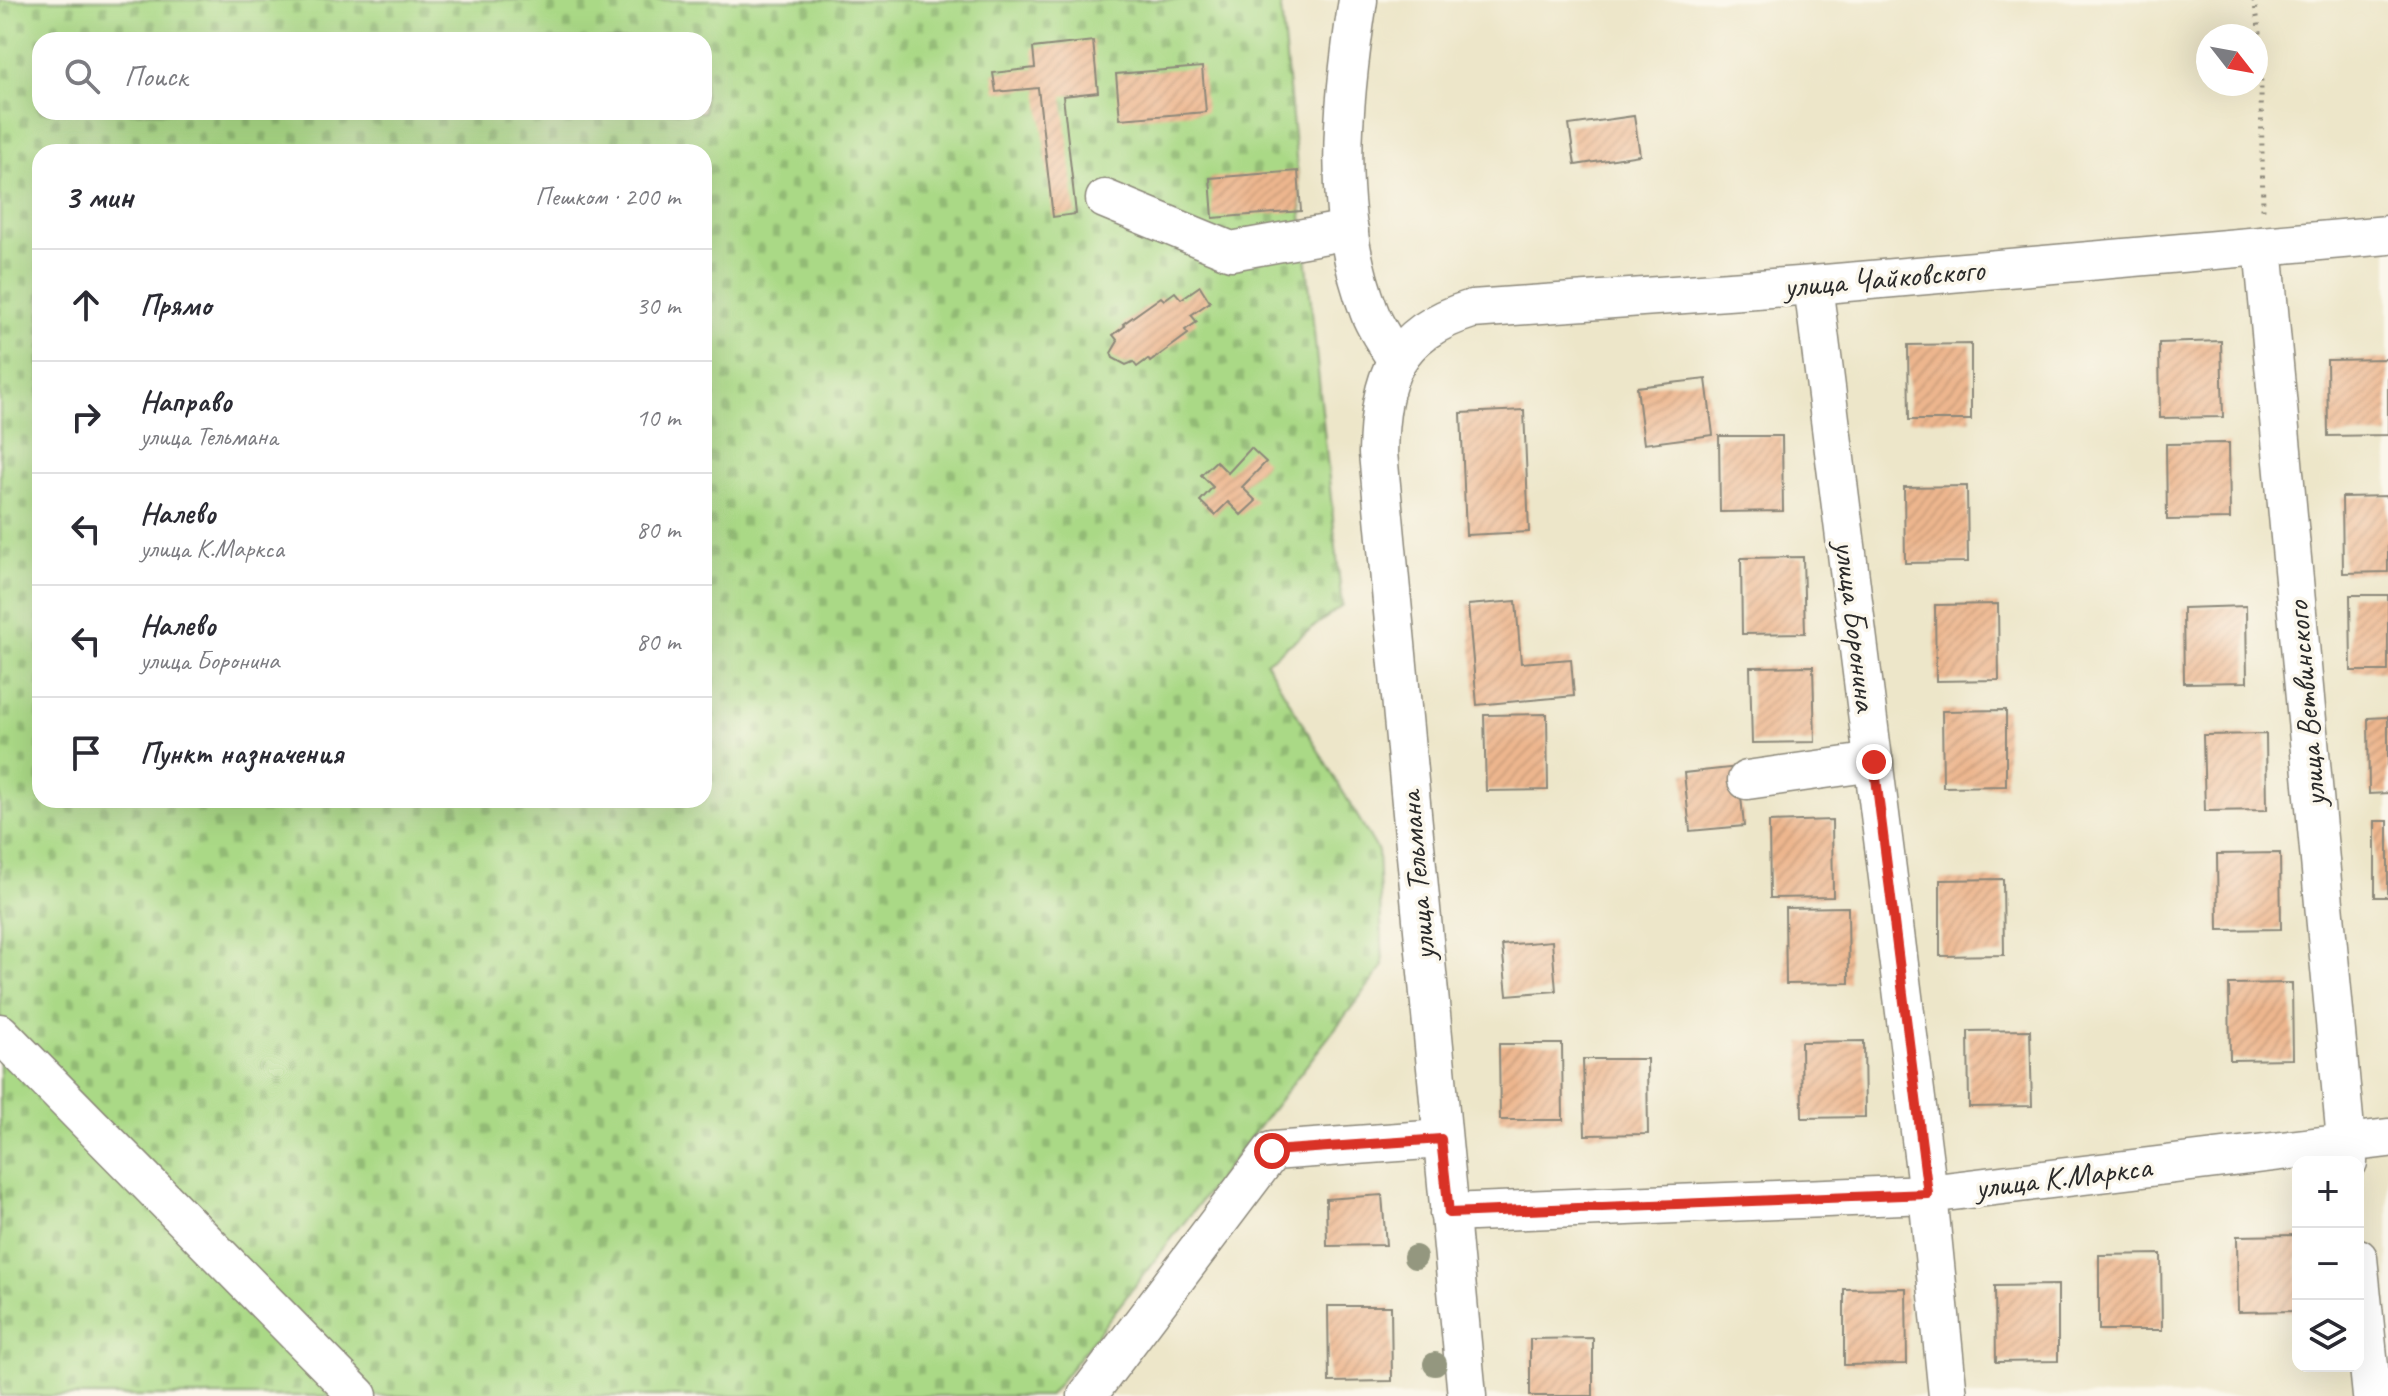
<!DOCTYPE html>
<html lang="ru">
<head>
<meta charset="utf-8">
<style>
  body { margin:0; font-family:Caveat,sans-serif; background:#f2f2f3; color:#2b2b33 }
  .controls { position:absolute; right:24px; bottom:24px; display:grid; overflow:hidden; border-radius:16px; box-shadow:0 8px 32px #0002 }
  .controls button { width:72px; height:72px; display:grid; place-items:center; padding:0; border:0; border-bottom:2px solid #e1e1e2; background:#fff; color:#2b2b33; font:40px sans-serif }
  .compass { position:absolute; left:2196px; top:24px; width:72px; height:72px; border-radius:50%; background:#fff; box-shadow:0 8px 32px #0002; rotate:121deg }
  .stop { position:absolute; width:24px; height:24px; margin:-18px; border:6px solid #d93025; border-radius:50%; background:#fff }
  .stop.end { background:#d93025; border-color:#fff; box-shadow:0 2px 8px #0008 }
  .list { margin:0; padding:0; list-style:none }
  h2 { display:flex; justify-content:space-between; align-items:center; height:104px; margin:0; padding:0 32px; font-size:34px }
  h2 small { font-size:26px; font-weight:400; color:#7c7c81 }
  .list li { display:grid; grid-template-columns:52px 1fr auto; gap:24px; align-items:center; box-sizing:border-box; height:112px; padding:0 32px; border-top:2px solid #e1e1e2 }
  .list b { display:block; font-size:30px; white-space:nowrap }
  .list p { margin:0; font-size:26px; white-space:nowrap; color:#7c7c81 }
  .list em { font-size:26px; font-style:normal; color:#7c7c81 }
  .icon { flex:none; width:44px; height:44px; fill:none; stroke:currentColor; stroke-width:2; stroke-linecap:round; stroke-linejoin:round }
  .map { position:relative; flex:none; width:2388px; height:1396px; overflow:hidden }
  .search { position:absolute; background:#fff; box-shadow:0 8px 32px #0002; left:32px; top:32px; width:680px; height:88px; display:flex; align-items:center; gap:20px; box-sizing:border-box; padding:0 28px; border-radius:24px; color:#7c7c81; font-size:30px }
  .panel { position:absolute; background:#fff; box-shadow:0 8px 32px #0002; left:32px; top:144px; width:680px; height:664px; border-radius:24px }
  .map>svg:first-child { display:block }
  .cemetery { fill:url(#cemetery-stones); stroke:#6a8258; stroke-width:2; fill-rule:evenodd }
  .building { fill:url(#building-hatch) }
  .lines { fill:none; stroke-linecap:round; stroke-linejoin:round }
  .minor-casing { stroke:#8c887a; stroke-width:41 }
  .path { stroke:#8c887a; stroke-width:5; stroke-dasharray:2 6; stroke-linecap:butt }
  .minor { stroke:#fff; stroke-width:38 }
  .tree { fill:#94977f }
  .route { stroke:#d93025; stroke-width:10 }
  .labels { text-anchor:middle; dominant-baseline:central; stroke-width:7; stroke-linejoin:round; paint-order:stroke }
  .street-label { font-size:32px; fill:#2b2b2b; stroke:#fbf7ec }
</style>
</head>
<body>
<div class="map">
<svg width="2388" height="1396" viewBox="0 0 2388 1396">
  <defs>
    <pattern id="cemetery-stones" width="16" height="16" patternUnits="userSpaceOnUse" patternTransform="scale(2)"><rect width="16" height="16" fill="#aad986"/><path d="M2 7V4a2 2 0 0 1 4 0v3zM10 15v-3a2 2 0 0 1 4 0v3z" fill="#92ba74"/></pattern>
    <pattern id="building-hatch" width="6" height="6" patternUnits="userSpaceOnUse" patternTransform="scale(2)"><rect width="6" height="6" fill="#edb68e"/><path d="M-1 1l2-2M0 6l6-6M5 7l2-2" fill="none" stroke="#cb9d7b"/></pattern>
  </defs>
  <rect width="100%" height="100%" fill="#fbf7ec"/>
  <filter id="ink" filterUnits="userSpaceOnUse"><feTurbulence type="fractalNoise" baseFrequency=".0125" numOctaves="2"/><feDisplacementMap in="SourceGraphic" scale="16" xChannelSelector="R" yChannelSelector="G"/><feConvolveMatrix kernelMatrix="1 2 1 2 8 2 1 2 1" color-interpolation-filters="sRGB"/></filter>
  <filter id="wash" filterUnits="userSpaceOnUse"><feTurbulence type="fractalNoise" baseFrequency=".006" numOctaves="4" result="noise"/><feDisplacementMap in="SourceGraphic" scale="32" xChannelSelector="R" yChannelSelector="G"/><feGaussianBlur stdDeviation="1.8" result="paint"/><feColorMatrix in="noise" values="0 0 0 0 0 0 0 0 0 0 0 0 0 0 0 0 0 1.4 0 .05"/><feComposite in="paint" operator="in"/></filter>
  <g filter="url(#wash)">
    <rect width="100%" height="100%" fill="#ede6c9"/>
    <path class="cemetery" d="M0 0H1280L1342 606 1266 662 1378 851 1383 967 1049 1396H0ZM40 40H704V112H40ZM40 152H704V800H40Z"/>
    <g id="blocks">
      <g class="building">
        <polygon points="1093,41 1098,92 1063,96 1076,214 1053,217 1038,88 996,92 993,73 1035,68 1033,48"/>
        <polygon points="1202,67 1206,112 1120,119 1116,74"/>
        <polygon points="1634,116 1640,155 1575,165 1569,125"/>
        <polygon points="1298,171 1301,211 1213,218 1210,178"/>
        <polygon points="1200,286 1210,302 1191,315 1197,322 1185,330 1188,334 1150,362 1148,359 1137,367 1133,362 1126,365 1113,358 1111,353 1118,341 1113,335 1125,326 1123,324 1161,297 1164,300 1175,292 1181,299"/>
        <polygon points="2221,341 2223,417 2160,418 2159,343"/>
        <polygon points="1971,344 1971,420 1909,420 1908,345"/>
        <polygon points="2388,359 2388,435 2328,436 2327,360"/>
        <polygon points="1706,379 1713,435 1644,444 1637,387"/>
        <polygon points="1524,410 1529,532 1466,535 1461,413"/>
        <polygon points="1719,436 1782,436 1783,511 1720,512"/>
        <polygon points="2229,443 2230,519 2167,520 2166,444"/>
        <polygon points="1251,448 1266,462 1242,487 1256,501 1241,515 1228,502 1215,515 1200,501 1213,487 1201,475 1216,461 1228,473"/>
        <polygon points="1967,486 1968,562 1905,563 1904,487"/>
        <polygon points="2388,496 2388,572 2343,573 2342,497"/>
        <polygon points="1803,557 1805,633 1742,634 1741,558"/>
        <polygon points="2350,595 2388,595 2388,671 2351,671"/>
        <polygon points="1516,601 1521,663 1571,659 1574,696 1477,705 1468,605"/>
        <polygon points="1998,604 1999,680 1936,681 1935,605"/>
        <polygon points="2246,606 2247,682 2184,683 2183,608"/>
        <polygon points="1813,666 1815,742 1752,743 1750,667"/>
        <polygon points="2006,710 2006,786 1943,787 1942,711"/>
        <polygon points="1547,714 1548,790 1486,791 1484,715"/>
        <polygon points="2388,717 2388,793 2369,794 2368,718"/>
        <polygon points="2266,734 2267,810 2205,811 2203,735"/>
        <polygon points="1738,767 1744,826 1690,831 1684,773"/>
        <polygon points="1832,820 1833,897 1770,898 1769,822"/>
        <rect x="2375" y="821" width="13" height="76"/>
        <polygon points="2280,853 2281,929 2218,930 2217,854"/>
        <polygon points="2003,879 2004,955 1940,956 1940,880"/>
        <polygon points="1848,907 1849,983 1786,984 1785,908"/>
        <polygon points="1552,941 1556,991 1507,995 1502,945"/>
        <polygon points="2292,983 2293,1059 2230,1060 2229,984"/>
        <polygon points="2030,1030 2032,1106 1969,1107 1968,1031"/>
        <polygon points="1864,1041 1865,1117 1802,1118 1801,1042"/>
        <polygon points="1499,1044 1562,1044 1563,1120 1500,1120"/>
        <polygon points="1583,1059 1647,1059 1648,1134 1585,1135"/>
        <polygon points="1382,1195 1386,1245 1327,1246 1326,1199"/>
        <polygon points="2298,1235 2298,1311 2238,1312 2237,1236"/>
        <polygon points="2161,1254 2162,1330 2099,1330 2099,1255"/>
        <polygon points="2058,1285 2058,1361 1996,1362 1995,1286"/>
        <polygon points="1906,1288 1907,1364 1844,1365 1844,1289"/>
        <polygon points="1328,1306 1391,1306 1392,1381 1329,1382"/>
        <polygon points="1593,1338 1593,1396 1530,1396 1530,1339"/>
      </g>
    </g>
  </g>
  <g filter="url(#ink)">
    <use href="#blocks" fill-opacity="0" stroke="#8c887a" stroke-width="2"/>
    <g class="lines">
      <g class="minor-casing">
        <g id="minor">
          <path d="M1358 0C1342 103 1331 212 1369 311 1375 328 1387 344 1396 359"/>
          <polyline points="1105,199 1231,251 1349,230"/>
          <polyline points="2263,246 2348,1162"/>
          <polyline points="1813,285 1928,1194 1948,1396"/>
          <polyline points="1747,780 1874,762"/>
          <polyline points="0,1033 358,1396"/>
          <polyline points="1449,1213 1928,1194 2388,1138"/>
          <polyline points="2358,1258 2372,1396"/>
          <polyline points="1087,1396 1272,1151 1441,1139"/>
          <path d="M1467 1396 1378 453C1380 377 1394 333 1472 309L1813 285 2388 235"/>
        </g>
      </g>
      <polyline class="path" points="2254,0 2260,33 2263,210"/>
      <use href="#minor" class="minor"/>
    </g>
    <g class="tree">
      <circle cx="1415" cy="1257" r="12"/>
      <circle cx="1435" cy="1364" r="12"/>
    </g>
  </g>
  <g class="lines" filter="url(#ink)">
    <polyline class="route" points="1272,1151 1441,1139 1449,1213 1928,1194 1874,762"/>
  </g>
  <g class="labels">
    <g class="street-label">
      <text transform="translate(1884 278) rotate(-5)">улица Чайковского</text>
      <text transform="translate(1856 626) rotate(83)">улица Боронина</text>
      <text transform="translate(2306 704) rotate(-95)">улица Ветвинского</text>
      <text transform="translate(1417 876) rotate(-95)">улица Тельмана</text>
      <text transform="translate(2063 1177) rotate(-7)">улица К.Маркса</text>
    </g>
  </g>
</svg>
<div class="controls">
<button>+</button>
<button>−</button>
<button><svg class="icon" aria-label="layers" viewBox="0 0 24 24"><path d="M12 4l9 5-9 5-9-5zM3 14l9 5 9-5"/></svg></button>
</div>
<svg class="compass" viewBox="-18 -18 36 36"><path d="M0-13l5 13h-10z" fill="#e53935"/><path d="M0 13l5-13h-10z" fill="#7c7c81"/></svg>
<div class="stop" style="left:1272px;top:1151px"></div>
<div class="stop end" style="left:1874px;top:762px"></div>
<div class="search"><svg class="icon" aria-label="search" viewBox="0 0 24 24"><circle cx="10" cy="10" r="6"/><path d="M15 15l6 6"/></svg>Поиск</div>
<section class="panel">
<h2>3 мин<small>Пешком · 200 m</small></h2>
<ul class="list">
<li><svg class="icon" aria-label="ahead" viewBox="0 0 24 24"><path d="M12 20V5M6 11l6-6 6 6"/></svg><div><b>Прямо</b></div><em>30 m</em></li>
<li><svg class="icon" aria-label="right" viewBox="0 0 24 24"><path d="M7 20v-9h11M14 6l5 5-5 5"/></svg><div><b>Направо</b><p>улица Тельмана</p></div><em>10 m</em></li>
<li><svg class="icon" aria-label="left" viewBox="0 0 24 24"><path d="M17 20v-9H6M10 6l-5 5 5 5"/></svg><div><b>Налево</b><p>улица К.Маркса</p></div><em>80 m</em></li>
<li><svg class="icon" aria-label="left" viewBox="0 0 24 24"><path d="M17 20v-9H6M10 6l-5 5 5 5"/></svg><div><b>Налево</b><p>улица Боронина</p></div><em>80 m</em></li>
<li><svg class="icon" aria-label="arrive" viewBox="0 0 24 24"><path d="M6 21V4h12l-3 4 3 4H6"/></svg><div><b>Пункт назначения</b></div></li>
</ul>
</section>
</div>
</body>
</html>
